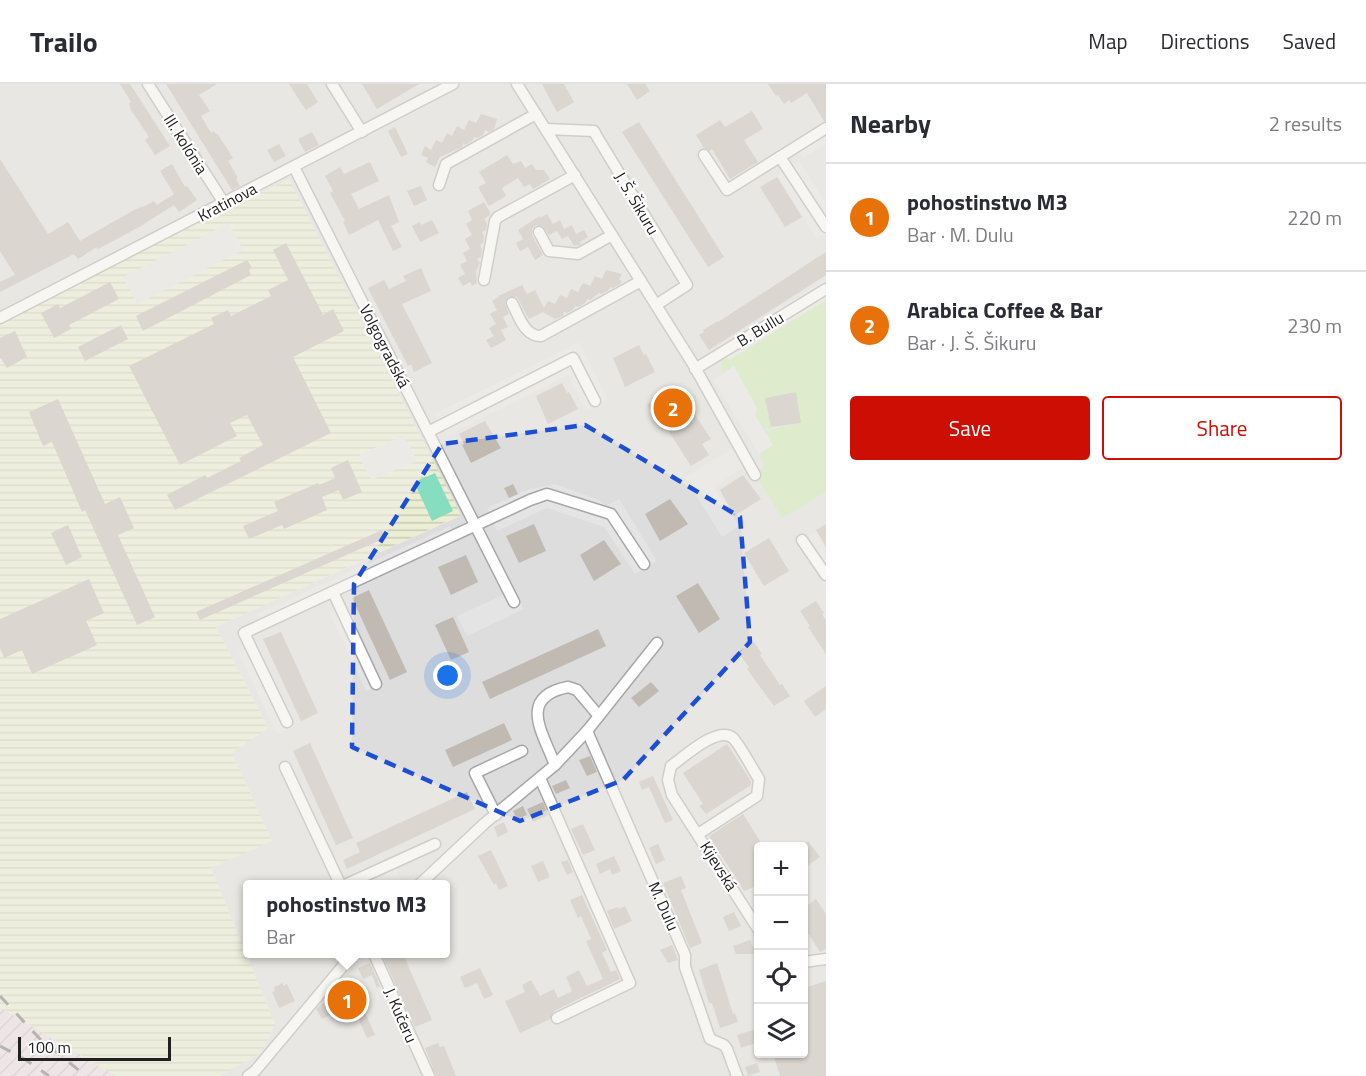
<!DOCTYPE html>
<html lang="en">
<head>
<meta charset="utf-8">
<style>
  body { margin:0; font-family:"Titillium Web",sans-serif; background:#f7f7f7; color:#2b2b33 }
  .controls { position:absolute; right:18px; bottom:18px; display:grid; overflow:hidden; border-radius:6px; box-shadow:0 2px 4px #0004 }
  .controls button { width:54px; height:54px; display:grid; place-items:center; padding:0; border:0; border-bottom:2px solid #e1e1e2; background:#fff; color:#2b2b33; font:30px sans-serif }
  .scale { position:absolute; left:18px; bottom:15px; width:153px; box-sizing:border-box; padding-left:6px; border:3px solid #202020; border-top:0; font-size:16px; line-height:21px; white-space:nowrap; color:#202020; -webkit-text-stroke:4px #fff; paint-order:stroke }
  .you { position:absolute; left:448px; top:592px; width:21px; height:21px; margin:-15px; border:4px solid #fff; border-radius:50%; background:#1a73e8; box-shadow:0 0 0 9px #1a73e833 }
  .badge { display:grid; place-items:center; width:39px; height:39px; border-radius:50%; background:#cc0e04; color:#fff; font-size:20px; font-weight:700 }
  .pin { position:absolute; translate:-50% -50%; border:3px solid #fff; box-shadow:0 2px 6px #0006 }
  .popup { position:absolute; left:243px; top:796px; width:207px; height:78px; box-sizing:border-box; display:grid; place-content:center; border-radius:6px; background:#fff; filter:drop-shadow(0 2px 4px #0005); font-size:20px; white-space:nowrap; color:#7c7c81 }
  .popup b { font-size:22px; color:#2b2b33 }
  .popup::after { content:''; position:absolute; left:50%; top:100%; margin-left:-12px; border:12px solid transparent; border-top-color:#fff }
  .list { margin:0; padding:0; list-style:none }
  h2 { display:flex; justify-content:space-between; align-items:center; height:78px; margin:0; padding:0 24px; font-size:26px }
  h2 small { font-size:20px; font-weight:400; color:#7c7c81 }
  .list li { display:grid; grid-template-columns:39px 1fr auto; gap:18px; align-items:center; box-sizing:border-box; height:108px; padding:0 24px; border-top:2px solid #e1e1e2 }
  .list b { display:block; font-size:22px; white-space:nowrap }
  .list p { margin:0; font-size:20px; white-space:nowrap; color:#7c7c81 }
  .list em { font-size:20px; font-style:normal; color:#7c7c81 }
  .actions { display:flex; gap:12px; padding:18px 24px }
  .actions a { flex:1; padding:14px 0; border:2px solid #cc0e04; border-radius:6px; text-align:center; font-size:21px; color:#cc0e04 }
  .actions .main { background:#cc0e04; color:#fff }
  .icon { flex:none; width:33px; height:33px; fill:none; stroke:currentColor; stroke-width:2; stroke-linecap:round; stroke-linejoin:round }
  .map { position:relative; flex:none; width:826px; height:992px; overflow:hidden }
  header { display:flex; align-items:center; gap:36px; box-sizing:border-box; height:84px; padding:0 30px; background:#fff; border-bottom:2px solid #e1e1e2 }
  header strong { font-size:28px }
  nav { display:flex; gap:33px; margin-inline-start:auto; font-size:21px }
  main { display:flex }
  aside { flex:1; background:#fff }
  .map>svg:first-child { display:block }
  .residential { fill:#dedddd; fill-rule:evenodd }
  .industrial { fill:url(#industrial-furrows) }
  .farmland { fill:url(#farmland-rules) }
  .grass { fill:#c8e9ae }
  .pitch { fill:#87ddc0 }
  .parking { fill:#e4e4e4 }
  .building { fill:#c1bab3 }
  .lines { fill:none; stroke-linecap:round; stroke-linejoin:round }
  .street-casing { stroke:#a7a7a7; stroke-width:13 }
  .street { stroke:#fff; stroke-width:10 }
  .rail { stroke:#6e6e6e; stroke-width:3; stroke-dasharray:12 12; stroke-linecap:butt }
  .marked { fill:none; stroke:#1d4ed8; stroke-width:4.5; stroke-dasharray:12 8; stroke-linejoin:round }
  .labels { text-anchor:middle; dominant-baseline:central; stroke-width:4.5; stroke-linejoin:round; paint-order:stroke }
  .street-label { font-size:16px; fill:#202020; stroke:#fff }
</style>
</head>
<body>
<header>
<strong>Trailo</strong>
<nav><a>Map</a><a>Directions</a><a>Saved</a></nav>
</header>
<main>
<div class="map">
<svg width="826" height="992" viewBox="0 0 826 992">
  <defs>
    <pattern id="industrial-furrows" width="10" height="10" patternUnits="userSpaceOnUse" patternTransform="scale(1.5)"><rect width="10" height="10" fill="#e9d9e5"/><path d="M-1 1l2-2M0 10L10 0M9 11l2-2" fill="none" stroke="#c8bac4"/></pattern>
    <pattern id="farmland-rules" width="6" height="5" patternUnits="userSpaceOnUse" patternTransform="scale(1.5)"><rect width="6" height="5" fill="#ebeed3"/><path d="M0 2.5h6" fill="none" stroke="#c9ccb5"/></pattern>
  </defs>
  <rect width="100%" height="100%" fill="#f0eee7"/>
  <path class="residential" d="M0 0H826V992H220L275 940 211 784 272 757 232 669 268 644 216 543 460 432 0 234ZM758 762H804V970H758ZM248 800H446V870H248Z"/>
  <polygon class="industrial" points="0,923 116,992 0,992"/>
  <polygon class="farmland" points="289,95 461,431 216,543 268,644 232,669 272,757 211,784 275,940 261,969 220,992 116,992 0,923 0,235"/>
  <polygon class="grass" points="826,215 826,408 782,434 755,391 765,381 759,370 773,361 765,347 802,339 766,314 771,343 763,345 723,289 721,277 725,271"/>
  <polygon class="pitch" points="435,389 453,427 432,437 414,398"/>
  <g class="parking">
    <polygon points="826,48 826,60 803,74 798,65"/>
    <polygon points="799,77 826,119 826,153 824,150 817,155 777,91"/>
    <polygon points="229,139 243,166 137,220 123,193"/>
    <polygon points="826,195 826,216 729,276 718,262"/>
    <polygon points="579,258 608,316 586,326 568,291 447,352 434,330"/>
    <polygon points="734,282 757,324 755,331 773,361 759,370 713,296"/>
    <polygon points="404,351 417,377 371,396 359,371"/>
    <polygon points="732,364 744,383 714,403 739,442 722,453 685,394"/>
    <polygon points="555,400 599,416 606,422 619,415 657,477 635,490 604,443 547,424 497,447 487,424 524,407"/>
    <polygon points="450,442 457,458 264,547 257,530"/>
    <polygon points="816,448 826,465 826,490 805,455"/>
    <polygon points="514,506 524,525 467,552 457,532"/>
    <polygon points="345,520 381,599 366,607 329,528"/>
    <polygon points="255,561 293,643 277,650 238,568"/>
    <polygon points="395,783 404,800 358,800"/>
  </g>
  <g class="building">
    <polygon points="120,0 130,0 170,62 155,71 145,56 149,53 131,26 129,20 131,18"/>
    <polygon points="166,0 217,0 199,11 210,27 201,32 211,49 214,47 216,50 217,49 233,74 228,77 238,94 236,95 240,102 232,106"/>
    <polygon points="289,0 307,0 318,18 306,26"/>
    <polygon points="362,0 419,0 377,25"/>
    <polygon points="542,0 564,0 574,18 557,28"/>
    <polygon points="627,0 645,0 650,7 637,16"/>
    <polygon points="768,0 826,0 826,37 824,37 807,9 791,19 789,16 784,20 778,11 776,12"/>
    <polygon points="752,27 763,45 744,56 758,78 730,95 712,65 710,67 704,64 696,51 720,36 725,43"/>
    <polygon points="481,30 497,35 494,45 489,48 485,46 483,51 477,54 474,53 472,57 465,61 463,59 462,63 440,73 435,83 426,78 428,74 421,71 425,62 431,66 436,56 442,59 447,49 452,52 457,42 464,46 469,36 476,39"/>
    <polygon points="639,38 724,173 708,183 622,48"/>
    <polygon points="395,43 408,70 401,73 388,47"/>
    <polygon points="312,48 319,61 305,68 298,55"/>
    <polygon points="279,60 286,72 274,78 267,66"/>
    <polygon points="507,71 513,80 521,77 525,84 532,80 536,86 544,86 550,95 533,105 530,100 524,103 518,94 502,104 506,112 489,122 478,103 486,99 479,88"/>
    <polygon points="0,75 48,150 68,138 80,157 132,127 143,122 143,123 154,117 157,121 174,110 160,87 172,80 185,103 187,102 197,116 179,128 174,121 141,142 98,165 97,163 78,175 74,170 0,208 0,198 15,191 0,167"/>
    <polygon points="370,78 379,97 351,110 359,125 389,111 399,138 391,142 402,163 393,167 378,136 349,151 343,138 345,137 330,109 333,107 325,92 340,83 344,90"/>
    <polygon points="777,93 802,133 785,143 760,103"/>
    <polygon points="421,102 427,116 414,122 407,107"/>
    <polygon points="484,118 491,130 484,135 487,140 486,146 482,148 484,153 483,159 480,161 482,165 481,173 477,175 480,179 476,187 477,199 472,202 470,198 463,202 458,194 465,190 460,181 467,177 463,169 470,165 465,155 472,151 466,140 472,136 468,127"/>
    <polygon points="547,130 553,140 560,136 564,145 572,141 576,150 584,146 588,153 580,158 581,160 574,162 568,152 562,155 557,147 549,151 543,142 536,141 532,145 532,151 543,171 535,176 528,163 520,167 516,159 523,155 518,146 540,132 540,134"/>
    <polygon points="432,136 439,149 420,158 412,142 420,138 421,141"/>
    <polygon points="286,159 323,231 333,225 344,247 293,273 331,349 175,426 167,411 205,391 207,394 241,377 239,374 263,361 247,331 230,339 237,352 180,381 129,282 214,240 211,234 228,226 231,232 271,212 268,206 288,196 273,166"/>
    <polygon points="826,168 826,191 709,266 699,251 704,248 703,246 718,237 718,238"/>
    <polygon points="247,176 252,184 249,186 251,191 143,247 136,232"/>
    <polygon points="421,184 431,207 402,220 432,279 414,288 411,280 408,282 368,204 384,196 389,205 406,197 403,192"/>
    <polygon points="606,186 622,190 619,196 622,197 620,200 613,204 610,203 608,207 601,210 599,209 590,216 587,215 585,219 578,223 575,222 573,226 567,229 564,228 563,232 555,235 543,228 529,235 517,213 508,213 505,219 509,230 503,233 508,243 501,246 506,256 491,264 486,256 494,252 489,244 496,240 490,230 497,226 492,217 499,213 498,212 522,201 527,210 535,206 544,224 548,217 555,220 560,211 567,214 571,205 578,208 583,199 590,202 595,192 602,195"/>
    <polygon points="110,198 119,215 69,241 71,245 54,254 41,229 58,220 60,224"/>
    <polygon points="121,241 128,255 85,277 78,263"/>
    <polygon points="15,247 27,273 7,284 0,273 0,254"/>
    <polygon points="639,261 644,271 646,270 655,288 625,303 613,274"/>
    <polygon points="562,299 567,309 569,308 578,325 548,340 536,312"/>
    <polygon points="685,308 691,317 687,319 711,355 702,360 709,371 691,382 666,343 663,345 647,321 656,315 661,324"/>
    <polygon points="796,308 801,339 771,343 765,314"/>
    <polygon points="58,315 105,420 120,413 134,444 118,451 155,533 137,541 85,426 82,428 52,358 43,362 29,328"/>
    <polygon points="485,337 501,364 471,379 462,361 464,360 459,350"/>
    <polygon points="348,376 362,408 343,416 339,406 322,413 327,426 284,445 282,441 249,455 243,442 278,427 274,418 318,399 319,401 335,394 331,384"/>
    <polygon points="743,391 761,415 734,432 720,406"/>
    <polygon points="513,400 518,410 509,414 504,404"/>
    <polygon points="670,415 688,440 660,457 645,430"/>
    <polygon points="534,440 546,467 519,479 506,452"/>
    <polygon points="826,440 826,463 816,446"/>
    <polygon points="68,441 82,473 66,481 51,449"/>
    <polygon points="382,446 385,454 200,536 196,528"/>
    <polygon points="769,454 789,487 764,502 744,469"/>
    <polygon points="604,456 621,480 594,497 580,471"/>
    <polygon points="466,471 478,498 451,511 438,483"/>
    <polygon points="89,495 104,529 86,537 97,561 32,590 22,566 4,574 0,564 0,535"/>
    <polygon points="698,499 720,535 699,549 676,512"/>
    <polygon points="369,506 407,588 390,596 352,514"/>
    <polygon points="816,517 824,529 822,530 826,537 826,570 808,543 810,542 800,527"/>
    <polygon points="453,533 469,568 451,576 435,541"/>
    <polygon points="598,545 606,562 490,615 482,598"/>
    <polygon points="281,548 318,629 301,637 263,555"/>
    <polygon points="754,558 762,570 760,571 780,601 782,600 790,612 774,622 747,585 749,583 738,568"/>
    <polygon points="651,598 659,607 639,623 631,614"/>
    <polygon points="826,602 826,625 815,633 804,617"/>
    <polygon points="504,639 512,656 453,683 445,666"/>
    <polygon points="310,659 353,754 336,761 293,667"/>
    <polygon points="727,660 751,697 751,701 706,730 699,722 703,720 683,689"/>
    <polygon points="590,672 597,688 587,692 579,676"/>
    <polygon points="653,692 673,736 665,739 649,703 642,706 639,698"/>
    <polygon points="566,696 570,704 556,710 552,702"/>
    <polygon points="467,708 475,725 347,785 343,776 360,768 356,759"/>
    <polygon points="543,718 548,731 533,738 527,725"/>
    <polygon points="523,722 527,731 517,735 513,727"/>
    <polygon points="743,730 763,762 759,762 759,801 744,807 709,752"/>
    <polygon points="504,738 508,748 498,753 494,743"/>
    <polygon points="583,740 595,766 583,771 571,745"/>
    <polygon points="808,757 820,773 804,784 804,760"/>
    <polygon points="658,760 665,776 656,780 649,764"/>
    <polygon points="491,766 508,802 499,806 496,799 494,801 478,772"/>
    <polygon points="614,772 621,787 612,791 610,785 600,790 596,780"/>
    <polygon points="568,776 573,788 567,791 561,778"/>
    <polygon points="543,777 550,793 538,798 531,782"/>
    <polygon points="681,792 686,804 681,806 702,859 690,864 663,799"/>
    <polygon points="582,811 607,866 602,869 611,888 616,886 620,895 554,927 550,935 520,949 505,917 525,908 522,901 531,896 540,912 554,905 558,914 572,907 566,893 579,886 587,902 603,895 586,857 591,855 581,832 578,834 570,816"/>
    <polygon points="816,815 826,830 826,865 820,868 804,843 804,824"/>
    <polygon points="625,822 632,837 614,845 607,827 618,823 619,825"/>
    <polygon points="734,828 741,842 729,847 723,833"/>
    <polygon points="750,856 756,870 736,870 733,862"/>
    <polygon points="672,861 678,876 668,879 660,866"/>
    <polygon points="384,870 403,870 432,936 415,943 383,873"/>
    <polygon points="370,879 380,902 377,904 372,891 363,895 358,884"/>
    <polygon points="717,879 733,930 735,929 738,938 720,944 712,919 709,919 699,886"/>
    <polygon points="480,884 493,911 484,915 477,899 465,904 460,893"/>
    <polygon points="350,894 375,951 367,954 342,898"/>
    <polygon points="826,897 826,992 780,992 773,969 804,969 804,904"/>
    <polygon points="283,899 283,902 287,900 295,917 279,924 272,908 275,907 274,903"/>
    <polygon points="323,919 330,931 322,935 316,925"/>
    <polygon points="759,944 759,958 741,964 737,951"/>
    <polygon points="438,959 440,963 444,962 456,992 436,992 425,964"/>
    <polygon points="757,979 760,988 748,992 745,983"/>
  </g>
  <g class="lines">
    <g class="street-casing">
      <g id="street">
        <polyline points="148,0 224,119"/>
        <polyline points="332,0 362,48"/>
        <polyline points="517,0 693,280 755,391"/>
        <polyline points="546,45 594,47 596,51 687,201 656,221"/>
        <polyline points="704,71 727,106 826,44"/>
        <polyline points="780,73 826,143"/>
        <polyline points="294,83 514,518"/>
        <polyline points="439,101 446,80 536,30"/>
        <polyline points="539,148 549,167 578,170 612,151"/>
        <polyline points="484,196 495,137 498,133 575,91"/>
        <path d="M512 219C519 232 524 252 541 252L641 197"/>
        <polyline points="0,234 453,0"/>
        <polyline points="695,285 826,205"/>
        <polyline points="428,348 573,274 595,317"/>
        <polyline points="802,456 826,491"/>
        <polyline points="333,508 376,600"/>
        <polyline points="287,638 244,549 530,416 547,410 611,430 644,480"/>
        <polyline points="587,647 685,871 685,883 710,955 724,961 727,965 737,992"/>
        <path d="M555 681C543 649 517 613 568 603L577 606 598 631"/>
        <polyline points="285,683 340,800"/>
        <polyline points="540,694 630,899 557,934"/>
        <polyline points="496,731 475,689 522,667"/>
        <path d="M698 750 757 712 759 695C753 686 740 661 733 654 718 641 684 673 671 682L668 696 672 711 758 845"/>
        <polyline points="347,800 435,760"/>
        <polyline points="420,800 485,739 555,681 587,647 657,559"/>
        <polyline points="374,870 429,992"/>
        <polyline points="804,878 826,875"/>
        <polyline points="248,992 255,987 353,870"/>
      </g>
    </g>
    <use href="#street" class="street"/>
    <g class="rail">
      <polyline points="0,912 40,955 86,992"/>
      <polyline points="0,962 26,976 49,992"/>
    </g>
  </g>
  <path d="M0 0H826V992H0ZM585 341 740 433 750 558 623 696 520 737 352 663 354 500 442 360Z" fill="#f0eee7" fill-opacity=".55" fill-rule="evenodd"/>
  <path class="marked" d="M585 341 740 433 750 558 623 696 520 737 352 663 354 500 442 360Z"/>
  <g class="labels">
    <g class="street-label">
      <text transform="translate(186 60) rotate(58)">III. kolónia</text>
      <text transform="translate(227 118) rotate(-28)">Kratinova</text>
      <text transform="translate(637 119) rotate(59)">J. Š. Šikuru</text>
      <text transform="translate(760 245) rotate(-31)">B. Bullu</text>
      <text transform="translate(385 262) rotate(63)">Volgogradská</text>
      <text transform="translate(719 782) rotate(58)">Kijevská</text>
      <text transform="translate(664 822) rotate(66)">M. Dulu</text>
      <text transform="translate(401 931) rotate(66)">J. Kučeru</text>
    </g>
  </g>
</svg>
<div class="controls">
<button>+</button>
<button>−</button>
<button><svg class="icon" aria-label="locate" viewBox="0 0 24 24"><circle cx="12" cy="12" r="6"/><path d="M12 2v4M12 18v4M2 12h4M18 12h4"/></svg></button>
<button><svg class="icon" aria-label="layers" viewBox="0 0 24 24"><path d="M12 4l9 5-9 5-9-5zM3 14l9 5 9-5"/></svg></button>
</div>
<div class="scale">100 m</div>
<div class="you"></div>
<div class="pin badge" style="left:347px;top:916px;background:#e8710a">1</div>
<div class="popup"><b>pohostinstvo M3</b>Bar</div>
<div class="pin badge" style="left:673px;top:324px;background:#e8710a">2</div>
</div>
<aside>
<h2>Nearby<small>2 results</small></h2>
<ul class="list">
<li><span class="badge" style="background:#e8710a">1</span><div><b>pohostinstvo M3</b><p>Bar · M. Dulu</p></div><em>220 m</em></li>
<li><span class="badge" style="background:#e8710a">2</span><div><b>Arabica Coffee &amp; Bar</b><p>Bar · J. Š. Šikuru</p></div><em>230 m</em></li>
</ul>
<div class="actions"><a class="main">Save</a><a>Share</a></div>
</aside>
</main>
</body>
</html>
